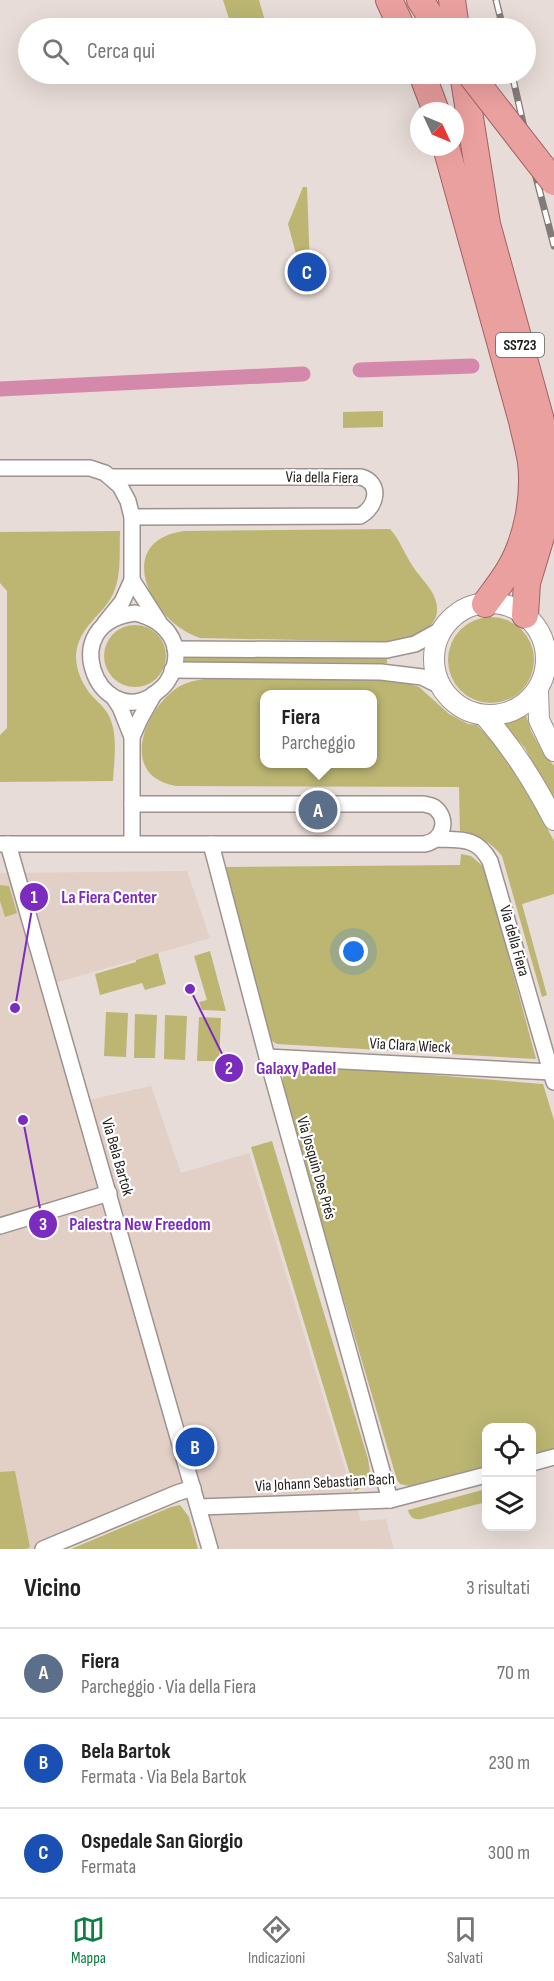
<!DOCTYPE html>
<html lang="it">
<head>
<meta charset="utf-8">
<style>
  body { margin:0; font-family:"Sofia Sans Condensed",sans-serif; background:#f6f6f6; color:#222 }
  .controls { position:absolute; right:18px; bottom:18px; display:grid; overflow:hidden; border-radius:12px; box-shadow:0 6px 24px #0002 }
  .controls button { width:54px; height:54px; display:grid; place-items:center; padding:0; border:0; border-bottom:2px solid #e0e0e0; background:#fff; color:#222; font:30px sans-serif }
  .compass { position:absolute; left:410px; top:102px; width:54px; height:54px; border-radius:50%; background:#fff; box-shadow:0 6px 24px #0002; rotate:134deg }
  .you { position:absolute; left:354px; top:952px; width:21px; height:21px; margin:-15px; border:4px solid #fff; border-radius:50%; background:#1a73e8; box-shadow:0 0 0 9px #1a73e833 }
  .badge { display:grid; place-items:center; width:39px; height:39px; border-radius:50%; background:#0b8043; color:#fff; font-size:20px; font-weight:700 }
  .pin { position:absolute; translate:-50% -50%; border:3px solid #fff; box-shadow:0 2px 6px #0006 }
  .popup { position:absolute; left:260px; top:690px; width:117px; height:78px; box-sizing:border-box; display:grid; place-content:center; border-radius:12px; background:#fff; filter:drop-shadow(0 2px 4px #0005); font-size:20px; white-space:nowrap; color:#767676 }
  .popup b { font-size:22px; color:#222 }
  .popup::after { content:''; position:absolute; left:50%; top:100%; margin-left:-12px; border:12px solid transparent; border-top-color:#fff }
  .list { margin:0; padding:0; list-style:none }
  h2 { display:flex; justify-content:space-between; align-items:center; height:78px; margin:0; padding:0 24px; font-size:26px }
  h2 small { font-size:20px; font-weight:400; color:#767676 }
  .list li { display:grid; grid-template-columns:39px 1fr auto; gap:18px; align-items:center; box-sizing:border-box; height:90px; padding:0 24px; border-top:2px solid #e0e0e0 }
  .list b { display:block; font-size:22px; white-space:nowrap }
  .list p { margin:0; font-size:20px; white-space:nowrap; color:#767676 }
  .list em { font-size:20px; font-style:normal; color:#767676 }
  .icon { flex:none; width:33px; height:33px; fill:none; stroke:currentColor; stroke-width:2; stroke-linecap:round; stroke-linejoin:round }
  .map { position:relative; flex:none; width:554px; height:1549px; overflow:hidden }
  .search { position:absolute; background:#fff; box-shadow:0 6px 24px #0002; left:18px; right:18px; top:18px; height:66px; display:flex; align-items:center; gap:15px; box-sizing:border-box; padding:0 21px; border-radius:33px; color:#767676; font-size:22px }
  .sheet { height:348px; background:#fff }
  nav { display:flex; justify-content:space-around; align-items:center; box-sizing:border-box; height:84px; border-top:2px solid #e0e0e0; background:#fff; font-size:16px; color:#767676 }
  nav a { display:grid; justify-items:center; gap:3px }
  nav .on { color:#0b8043 }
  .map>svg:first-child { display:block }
  .built { fill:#e2d0c7 }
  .green { fill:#bcb672; fill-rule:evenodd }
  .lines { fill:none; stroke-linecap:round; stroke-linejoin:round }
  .canal { stroke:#d589aa; stroke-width:15 }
  .minor-casing { stroke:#9d938e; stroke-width:18 }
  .tertiary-casing { stroke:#9d938e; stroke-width:22 }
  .trunk-casing { stroke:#9f6261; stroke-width:28 }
  .minor { stroke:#fff; stroke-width:15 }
  .tertiary { stroke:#fff; stroke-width:20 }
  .trunk { stroke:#eaa09f; stroke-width:26 }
  .rail-casing { stroke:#837b78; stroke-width:7 }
  .rail { stroke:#fff; stroke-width:4.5; stroke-dasharray:14; stroke-linecap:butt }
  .trunk-bridge-casing { stroke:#9f6261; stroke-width:28; stroke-linecap:butt }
  .trunk-bridge { stroke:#eaa09f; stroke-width:26 }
  .labels { text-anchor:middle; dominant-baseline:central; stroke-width:4.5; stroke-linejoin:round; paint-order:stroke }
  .shield { fill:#fff; stroke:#63605f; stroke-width:1.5 }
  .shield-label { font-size:15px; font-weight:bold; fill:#201c1a }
  .street-label { font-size:16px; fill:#201c1a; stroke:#fff }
  .leader { fill:none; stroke:#7b2cbf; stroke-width:2 }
  .callout-dot { fill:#7b2cbf; stroke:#fff; stroke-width:2 }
  .mark-label { font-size:18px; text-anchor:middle; font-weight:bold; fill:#fff }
  .callout-label { font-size:18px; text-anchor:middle; font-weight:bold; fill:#7b2cbf; stroke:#fff; stroke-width:4.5; stroke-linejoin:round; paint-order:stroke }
</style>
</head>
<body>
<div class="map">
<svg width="554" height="1549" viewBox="0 0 554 1549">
  <rect width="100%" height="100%" fill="#e7dcd7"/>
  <polygon class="built" points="187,871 210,938 55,983 89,1100 151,1086 181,1173 249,1153 361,1521 386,1519 394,1549 219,1549 203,1492 67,1549 0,1549 0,873"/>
  <g class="green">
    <polygon points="223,0 259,0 267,28 236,28 230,22"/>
    <polygon points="303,187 307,187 311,294 307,295 288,224"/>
    <polygon points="383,411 383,427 343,428 343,412"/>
    <path d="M390 529C400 540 404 553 412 565 418 575 427 583 432 592 449 624 420 635 395 642L200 638C150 622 112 541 184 531Z"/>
    <path d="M120 531C119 551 122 575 113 594 102 617 78 626 76 656 76 671 83 686 93 697 100 704 106 709 110 718 118 737 114 761 113 781L0 782V735L7 728V591L0 583V532Z"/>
    <circle cx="491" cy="660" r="43"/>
    <circle cx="135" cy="656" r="31"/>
    <polygon points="185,655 387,657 387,663 185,662"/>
    <path d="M212 678 397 680 419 687 449 714 468 724 477 725 494 743 520 777 554 841V894L522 904 547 995 542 997 502 856C491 842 478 835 460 833L459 787 176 786C117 776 145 707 180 686 190 681 202 679 212 678ZM264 694H372V764H264Z"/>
    <polygon points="526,715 531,731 542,751 554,766 554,806 525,748 504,725"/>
    <polygon points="461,854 471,856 485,868 536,1059 277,1044 272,1041 268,1031 226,867 460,865"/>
    <polygon points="0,885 9,886 17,913 5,917 0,901"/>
    <polygon points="210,951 226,1011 202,1010 199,1002 207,1000 194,956"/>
    <polygon points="158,953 166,984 145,990 142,983 100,995 95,974 136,962 136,960"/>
    <polygon points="106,1012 128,1013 126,1057 104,1056"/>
    <polygon points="135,1014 157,1015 155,1058 134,1058"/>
    <polygon points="165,1015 187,1016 185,1060 164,1059"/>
    <polygon points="199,1017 221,1018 219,1061 197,1061"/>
    <polygon points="298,1064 543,1084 554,1120 554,1448 532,1454 532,1428 486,1428 486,1466 409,1486 400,1484 397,1480 283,1093 283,1073 287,1066"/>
    <path d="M272 1141 368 1459C371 1477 372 1482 355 1491L251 1147Z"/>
    <polygon points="15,1471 30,1547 26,1549 0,1549 0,1472"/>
    <path d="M486 1489V1502L421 1519C413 1520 410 1517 408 1510Z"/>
    <polygon points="180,1505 189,1517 198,1549 71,1549 171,1507"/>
  </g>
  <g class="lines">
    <g class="canal">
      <polyline points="360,370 472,366"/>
      <polyline points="0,389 303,374"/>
    </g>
    <g class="minor-casing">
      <g id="minor">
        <polyline points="0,468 90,468 105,473 120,486 128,501 132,517 132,580 122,602 105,623"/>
        <path d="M111 477H361C382 483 377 507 360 516L132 517"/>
        <polyline points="132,580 159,622"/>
        <path d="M135 613C169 621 188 649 167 682 163 688 156 693 150 697 98 726 55 623 135 613Z"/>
        <polyline points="175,649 387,650 415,644 444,628"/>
        <polyline points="172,670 381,672 422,677 442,687"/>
        <polyline points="114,698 120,707 132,737 132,843"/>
        <polyline points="132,737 140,719 154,694"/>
        <path d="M437 839C462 840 477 837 490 861L554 1082"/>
        <path d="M0 844H424C443 841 450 819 434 807 431 805 427 805 424 804H132"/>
        <polyline points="8,844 210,1549"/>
        <polyline points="211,844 267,1057 390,1500"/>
        <polyline points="267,1057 551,1072"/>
        <polyline points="0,1226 109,1193"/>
        <polyline points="532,1463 554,1457"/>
        <polyline points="199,1507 390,1500 486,1475"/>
        <polyline points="43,1549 177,1493 193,1488"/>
      </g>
    </g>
    <g class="tertiary-casing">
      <g id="tertiary">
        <circle cx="490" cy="659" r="56"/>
        <polyline points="538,690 539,720 554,751"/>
        <path d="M484 715C514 750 533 780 554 820"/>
      </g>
    </g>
    <g class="trunk-casing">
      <g id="trunk">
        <polyline points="389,0 402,28"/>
        <polyline points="420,0 438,28"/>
        <polyline points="452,0 456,28"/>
        <polyline points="422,74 436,111"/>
        <polyline points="463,74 487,224 540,417 549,459 548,502 543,530 527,583 525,615"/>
        <path d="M446 147 522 421C525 435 529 449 531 462 535 497 527 540 509 570 502 582 493 593 485 604"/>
      </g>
    </g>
    <use href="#minor" class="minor"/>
    <use href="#tertiary" class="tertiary"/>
    <use href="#trunk" class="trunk"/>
    <g class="rail-casing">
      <g id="rail">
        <polyline points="496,0 503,28"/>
        <polyline points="512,74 531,158 554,246"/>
      </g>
    </g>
    <use href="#rail" class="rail"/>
    <g class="trunk-bridge-casing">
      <polyline id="trunk-bridge" points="470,74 554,182"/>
    </g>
    <use href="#trunk-bridge" class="trunk-bridge"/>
  </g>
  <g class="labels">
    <rect class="shield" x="496" y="333" width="48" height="24" rx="4.5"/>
    <g class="shield-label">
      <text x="520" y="345">SS723</text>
    </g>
    <g class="street-label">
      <text transform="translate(322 478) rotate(1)">Via della Fiera</text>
      <text transform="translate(514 941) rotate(74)">Via della Fiera</text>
      <text transform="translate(410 1046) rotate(3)">Via Clara Wieck</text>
      <text transform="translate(117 1157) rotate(74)">Via Bela Bartok</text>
      <text transform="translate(316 1168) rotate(74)">Via Josquin Des Prés</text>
      <text transform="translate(325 1483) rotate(-3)">Via Johann Sebastian Bach</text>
    </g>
  </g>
  <path class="leader" d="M15 1008L34 897M190 989L229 1068M23 1120L43 1224"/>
  <g class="callout-dot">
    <circle cx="15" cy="1008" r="6"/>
    <circle cx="190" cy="989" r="6"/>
    <circle cx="23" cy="1120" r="6"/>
    <circle cx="34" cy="897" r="15"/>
    <circle cx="229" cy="1068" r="15"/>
    <circle cx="43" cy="1224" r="15"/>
  </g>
  <g class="mark-label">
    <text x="34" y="903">1</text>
    <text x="229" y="1074">2</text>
    <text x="43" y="1230">3</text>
  </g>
  <g class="callout-label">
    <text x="109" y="903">La Fiera Center</text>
    <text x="296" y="1074">Galaxy Padel</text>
    <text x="140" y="1230">Palestra New Freedom</text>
  </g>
</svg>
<div class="controls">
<button><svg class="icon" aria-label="locate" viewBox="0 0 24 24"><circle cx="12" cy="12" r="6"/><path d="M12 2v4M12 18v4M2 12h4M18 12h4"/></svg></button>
<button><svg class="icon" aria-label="layers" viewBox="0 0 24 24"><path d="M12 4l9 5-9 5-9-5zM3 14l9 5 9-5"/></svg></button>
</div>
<svg class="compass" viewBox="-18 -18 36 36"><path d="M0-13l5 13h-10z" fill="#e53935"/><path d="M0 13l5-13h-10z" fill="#767676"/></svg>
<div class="you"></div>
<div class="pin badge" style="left:318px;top:810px;background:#5c6f8a">A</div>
<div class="popup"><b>Fiera</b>Parcheggio</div>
<div class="pin badge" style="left:195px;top:1447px;background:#1a4fb4">B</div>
<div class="pin badge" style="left:307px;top:272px;background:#1a4fb4">C</div>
<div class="search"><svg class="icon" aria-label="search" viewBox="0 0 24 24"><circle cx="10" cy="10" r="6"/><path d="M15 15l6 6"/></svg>Cerca qui</div>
</div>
<section class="sheet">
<h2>Vicino<small>3 risultati</small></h2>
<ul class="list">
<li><span class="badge" style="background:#5c6f8a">A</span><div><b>Fiera</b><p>Parcheggio · Via della Fiera</p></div><em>70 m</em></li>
<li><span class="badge" style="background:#1a4fb4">B</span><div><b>Bela Bartok</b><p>Fermata · Via Bela Bartok</p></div><em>230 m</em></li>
<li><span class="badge" style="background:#1a4fb4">C</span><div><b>Ospedale San Giorgio</b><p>Fermata</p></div><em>300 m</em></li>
</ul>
</section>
<nav>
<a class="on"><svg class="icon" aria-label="map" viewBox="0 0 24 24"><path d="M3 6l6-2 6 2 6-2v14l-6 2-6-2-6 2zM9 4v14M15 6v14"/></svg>Mappa</a>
<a><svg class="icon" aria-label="directions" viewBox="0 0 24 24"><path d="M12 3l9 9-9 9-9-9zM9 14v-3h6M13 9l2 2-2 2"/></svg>Indicazioni</a>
<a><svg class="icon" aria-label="saved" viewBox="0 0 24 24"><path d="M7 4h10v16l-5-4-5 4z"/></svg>Salvati</a>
</nav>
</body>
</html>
